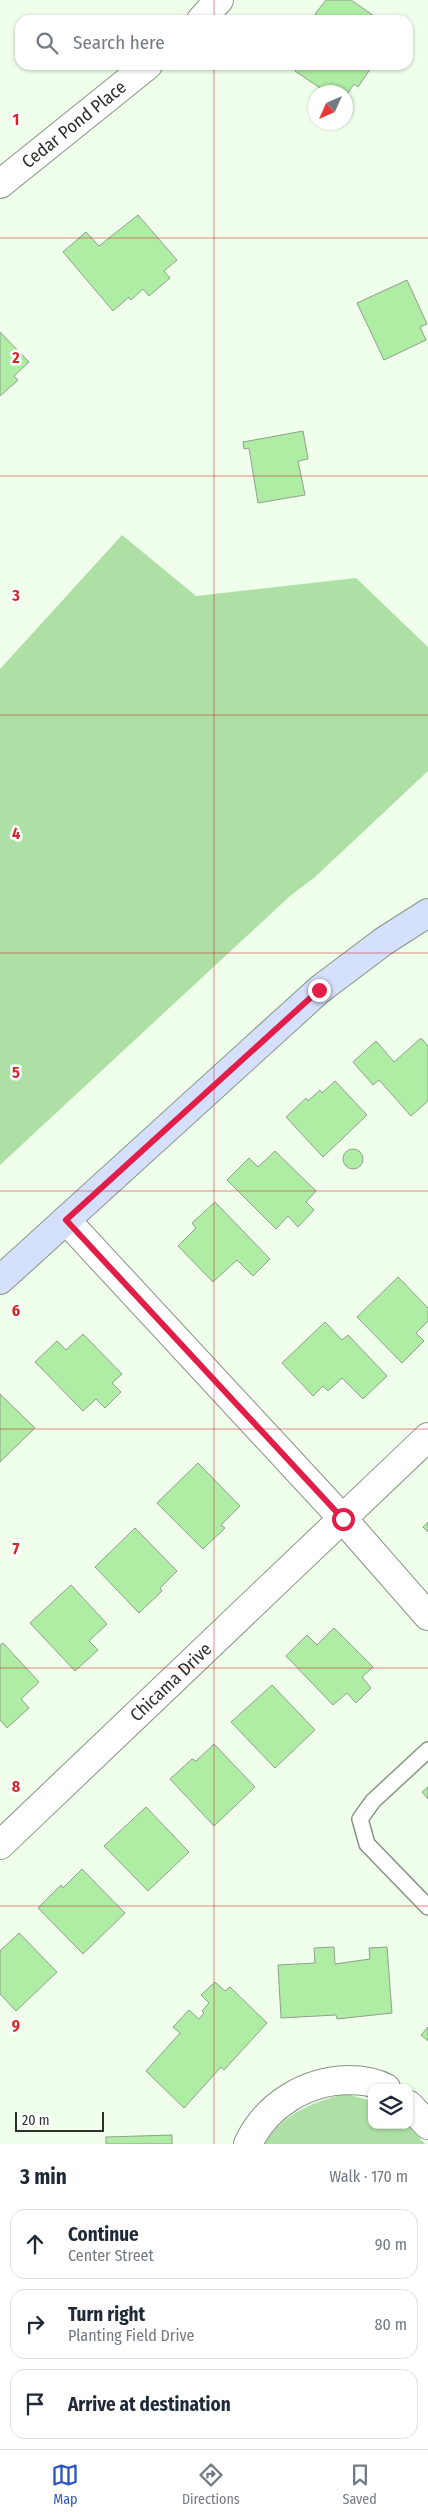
<!DOCTYPE html>
<html lang="en">
<head>
<meta charset="utf-8">
<style>
  body { margin:0; font-family:"Fira Sans Condensed",sans-serif; background:#f6f6f7; color:#1f2937 }
  .controls { position:absolute; right:15px; bottom:15px; display:grid; overflow:hidden; border-radius:10px; box-shadow:0 1px 4px #0004 }
  .controls button { width:45px; height:45px; display:grid; place-items:center; padding:0; border:0; border-bottom:1px solid #e0e1e3; background:#fff; color:#1f2937; font:25px sans-serif }
  .compass { position:absolute; left:308px; top:85px; width:45px; height:45px; border-radius:50%; background:#fff; box-shadow:0 1px 4px #0004; rotate:225deg }
  .scale { position:absolute; left:15px; bottom:12px; width:89px; box-sizing:border-box; padding-left:5px; border:2px solid #2b312a; border-top:0; font-size:14px; line-height:18px; white-space:nowrap; color:#2b312a; -webkit-text-stroke:4px #fff; paint-order:stroke }
  .stop { position:absolute; width:15px; height:15px; margin:-11px; border:4px solid #e11d48; border-radius:50%; background:#fff }
  .stop.end { background:#e11d48; border-color:#fff; box-shadow:0 1px 5px #0008 }
  .list { margin:0; padding:0; list-style:none }
  h2 { display:flex; justify-content:space-between; align-items:center; height:65px; margin:0; padding:0 20px; font-size:21px }
  h2 small { font-size:16px; font-weight:400; color:#747a83 }
  .list li { display:grid; grid-template-columns:32px 1fr auto; gap:15px; align-items:center; box-sizing:border-box; height:70px; margin:0 10px 10px; padding:0 10px; border:1px solid #e0e1e3; border-radius:15px }
  .list b { display:block; font-size:19px; white-space:nowrap }
  .list p { margin:0; font-size:16px; white-space:nowrap; color:#747a83 }
  .list em { font-size:16px; font-style:normal; color:#747a83 }
  .icon { flex:none; width:28px; height:28px; fill:none; stroke:currentColor; stroke-width:2; stroke-linecap:round; stroke-linejoin:round }
  .map { position:relative; flex:none; width:428px; height:2144px; overflow:hidden }
  .search { position:absolute; background:#fff; box-shadow:0 1px 4px #0004; left:15px; right:15px; top:15px; height:55px; display:flex; align-items:center; gap:12px; box-sizing:border-box; padding:0 18px; border-radius:15px; color:#747a83; font-size:19px }
  .sheet { height:305px; background:#fff }
  nav { display:flex; justify-content:space-around; align-items:center; box-sizing:border-box; height:70px; border-top:1px solid #e0e1e3; background:#fff; font-size:14px; color:#747a83 }
  nav a { display:grid; justify-items:center; gap:2px }
  nav .on { color:#2b55c4 }
  .map>svg:first-child { display:block }
  .green { fill:#aee0a5 }
  .building { fill:#aeeda3; stroke:#91a08e }
  .lines { fill:none; stroke-linecap:round; stroke-linejoin:round }
  .lane-casing { stroke:#869483; stroke-width:18 }
  .street-casing { stroke:#869483; stroke-width:30 }
  .secondary-casing { stroke:#869483; stroke-width:30 }
  .lane { stroke:#fff; stroke-width:15 }
  .street { stroke:#fff; stroke-width:28 }
  .secondary { stroke:#d5e1fc; stroke-width:28 }
  .route { stroke:#e11d48; stroke-width:6 }
  .grid { fill:none; stroke:#d62828; stroke-width:1; stroke-opacity:0.55 }
  .labels { text-anchor:middle; dominant-baseline:central; stroke-width:5; stroke-linejoin:round; paint-order:stroke }
  .street-label { font-size:18px; fill:#2b312a; stroke:#fff }
  .grid-label { font-size:16px; text-anchor:middle; font-weight:bold; fill:#d62828; stroke:#fff; stroke-width:5; stroke-linejoin:round; paint-order:stroke }
</style>
</head>
<body>
<div class="map">
<svg width="428" height="2144" viewBox="0 0 428 2144">
  <rect width="100%" height="100%" fill="#efffec"/>
  <g class="green">
    <polygon points="122,535 196,596 356,578 428,647 428,771 315,877 290,896 0,1165 0,669"/>
    <path d="M346 2094 372 2101V2125H408L425 2144H265C282 2114 314 2101 346 2094Z"/>
  </g>
  <g class="building">
    <polygon points="326,0 351,0 380,20 320,20 321,18 315,14"/>
    <polygon points="300,65 373,65 358,87 354,84 346,96 346,92 326,92 295,71"/>
    <polygon points="138,215 177,260 164,271 170,278 149,296 143,289 131,300 129,297 113,311 63,252 86,232 99,246"/>
    <polygon points="407,280 427,324 420,327 426,340 384,360 357,303"/>
    <polygon points="0,332 29,362 14,376 18,380 0,396"/>
    <polygon points="303,431 308,459 298,461 305,495 258,503 249,448 244,449 243,442"/>
    <polygon points="421,1038 428,1046 428,1101 411,1116 379,1080 373,1085 353,1062 376,1041 394,1062"/>
    <polygon points="335,1081 367,1115 323,1157 286,1117 306,1098 308,1101 320,1090 322,1093"/>
    <circle cx="353" cy="1159" r="10"/>
    <polygon points="275,1151 316,1191 306,1202 314,1210 298,1227 288,1216 276,1229 227,1180 249,1158 258,1167"/>
    <polygon points="215,1202 270,1259 253,1276 237,1260 213,1282 178,1246 196,1228 192,1223"/>
    <polygon points="398,1277 428,1308 428,1321 416,1333 424,1341 402,1363 357,1317"/>
    <polygon points="325,1322 342,1340 348,1335 387,1376 363,1399 342,1378 328,1391 323,1386 313,1396 282,1363"/>
    <polygon points="83,1334 122,1374 112,1383 121,1392 105,1408 96,1399 83,1411 35,1362 57,1341 66,1350"/>
    <polygon points="0,1394 35,1428 0,1462"/>
    <polygon points="198,1463 240,1506 221,1525 225,1528 203,1549 157,1503"/>
    <polygon points="428,1522 428,1532 423,1527"/>
    <polygon points="135,1528 177,1571 160,1588 162,1591 139,1613 95,1567"/>
    <polygon points="71,1585 107,1624 89,1641 98,1650 75,1671 30,1623"/>
    <polygon points="334,1628 373,1667 362,1677 371,1688 356,1703 347,1693 333,1705 286,1656 307,1635 317,1645"/>
    <polygon points="3,1643 39,1682 21,1699 29,1708 7,1728 0,1720 0,1645"/>
    <polygon points="272,1685 315,1730 275,1768 231,1722"/>
    <polygon points="214,1744 255,1787 214,1826 170,1779 192,1759 196,1761"/>
    <polygon points="428,1787 428,1799 422,1792"/>
    <polygon points="146,1807 189,1852 148,1891 104,1846"/>
    <polygon points="82,1869 125,1913 83,1954 38,1908 61,1885 63,1888"/>
    <polygon points="19,1933 57,1972 16,2011 0,1994 0,1951"/>
    <polygon points="334,1947 335,1964 370,1959 369,1948 387,1947 392,2013 337,2019 336,2015 281,2018 278,1965 315,1963 314,1948"/>
    <polygon points="215,1982 225,1991 230,1987 267,2023 224,2070 221,2067 184,2108 146,2071 180,2033 173,2027 189,2010 199,2019 204,2013 202,2011 209,2003 201,1995"/>
    <polygon points="428,2027 428,2041 421,2035"/>
    <polygon points="172,2135 172,2144 106,2144 106,2137"/>
  </g>
  <g class="lines">
    <g class="lane-casing">
      <polyline id="lane" points="428,1750 373,1801 360,1819 367,1844 428,1907"/>
    </g>
    <g class="street-casing">
      <g id="street">
        <polyline points="201,20 219,0"/>
        <path id="s1" d="M0 184 148 65"/>
        <polyline points="66,1220 343,1519 428,1616"/>
        <path id="s2" d="M0 1845 428 1437"/>
        <polyline points="409,2105 428,2125"/>
        <path d="M248 2144C266 2105 306 2081 348 2080 360 2080 375 2082 386 2088"/>
      </g>
    </g>
    <g class="secondary-casing">
      <polyline id="secondary" points="0,1280 319,990 384,941 428,913"/>
    </g>
    <use href="#lane" class="lane"/>
    <use href="#street" class="street"/>
    <use href="#secondary" class="secondary"/>
  </g>
  <g class="lines">
    <polyline class="route" points="319,990 66,1220 343,1519"/>
  </g>
  <path class="grid" d="M214 0V20M214 65V2144M0 238H428M0 476H428M0 715H428M0 953H428M0 1191H428M0 1429H428M0 1668H428M0 1906H428"/>
  <g class="labels">
    <g class="street-label">
      <text stroke="none"><textPath href="#s1" startOffset="95">Cedar Pond Place</textPath></text>
      <text stroke="none"><textPath href="#s2" startOffset="236">Chicama Drive</textPath></text>
    </g>
  </g>
  <g class="grid-label">
    <text x="16" y="125">1</text>
    <text x="16" y="363">2</text>
    <text x="16" y="601">3</text>
    <text x="16" y="839">4</text>
    <text x="16" y="1078">5</text>
    <text x="16" y="1316">6</text>
    <text x="16" y="1554">7</text>
    <text x="16" y="1792">8</text>
    <text x="16" y="2031">9</text>
  </g>
</svg>
<div class="controls">
<button><svg class="icon" aria-label="layers" viewBox="0 0 24 24"><path d="M12 4l9 5-9 5-9-5zM3 14l9 5 9-5"/></svg></button>
</div>
<svg class="compass" viewBox="-18 -18 36 36"><path d="M0-13l5 13h-10z" fill="#e53935"/><path d="M0 13l5-13h-10z" fill="#747a83"/></svg>
<div class="scale">20 m</div>
<div class="stop" style="left:343px;top:1519px"></div>
<div class="stop end" style="left:319px;top:990px"></div>
<div class="search"><svg class="icon" aria-label="search" viewBox="0 0 24 24"><circle cx="10" cy="10" r="6"/><path d="M15 15l6 6"/></svg>Search here</div>
</div>
<section class="sheet">
<h2>3 min<small>Walk · 170 m</small></h2>
<ul class="list">
<li><svg class="icon" aria-label="ahead" viewBox="0 0 24 24"><path d="M12 20V5M6 11l6-6 6 6"/></svg><div><b>Continue</b><p>Center Street</p></div><em>90 m</em></li>
<li><svg class="icon" aria-label="right" viewBox="0 0 24 24"><path d="M7 20v-9h11M14 6l5 5-5 5"/></svg><div><b>Turn right</b><p>Planting Field Drive</p></div><em>80 m</em></li>
<li><svg class="icon" aria-label="arrive" viewBox="0 0 24 24"><path d="M6 21V4h12l-3 4 3 4H6"/></svg><div><b>Arrive at destination</b></div></li>
</ul>
</section>
<nav>
<a class="on"><svg class="icon" aria-label="map" viewBox="0 0 24 24"><path d="M3 6l6-2 6 2 6-2v14l-6 2-6-2-6 2zM9 4v14M15 6v14"/></svg>Map</a>
<a><svg class="icon" aria-label="directions" viewBox="0 0 24 24"><path d="M12 3l9 9-9 9-9-9zM9 14v-3h6M13 9l2 2-2 2"/></svg>Directions</a>
<a><svg class="icon" aria-label="saved" viewBox="0 0 24 24"><path d="M7 4h10v16l-5-4-5 4z"/></svg>Saved</a>
</nav>
</body>
</html>
